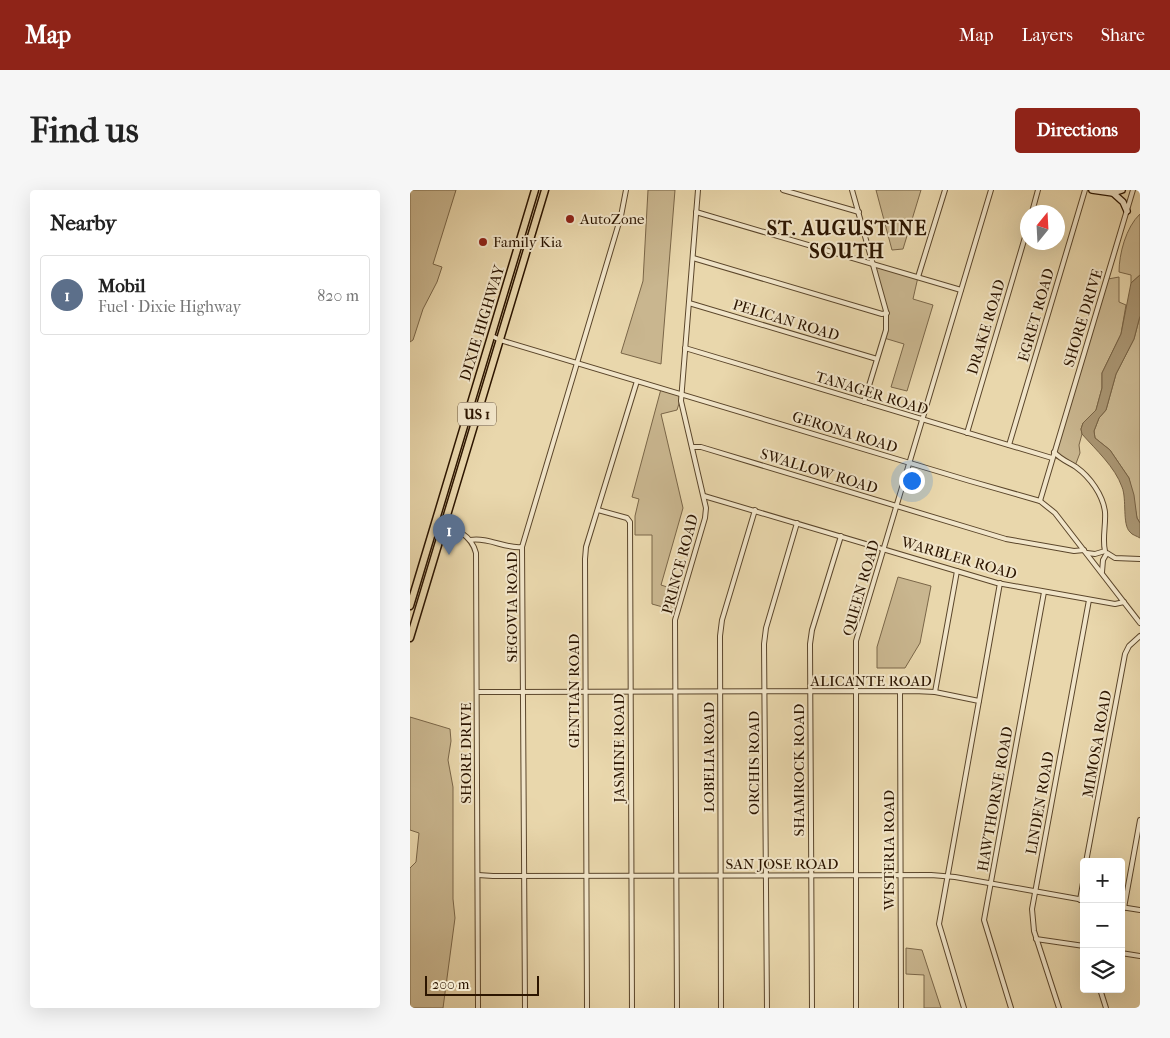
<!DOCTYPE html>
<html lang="en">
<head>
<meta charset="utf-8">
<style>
  body { margin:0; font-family:"IM FELL French Canon",serif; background:#f6f6f6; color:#222 }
  .controls { position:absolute; right:15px; bottom:15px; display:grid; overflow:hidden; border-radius:5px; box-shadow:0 5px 20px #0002 }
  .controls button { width:45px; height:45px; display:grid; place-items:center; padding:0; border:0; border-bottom:1px solid #e0e0e0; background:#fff; color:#222; font:25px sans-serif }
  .compass { position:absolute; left:610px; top:15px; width:45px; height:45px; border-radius:50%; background:#fff; box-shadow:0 5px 20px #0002; rotate:18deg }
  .scale { position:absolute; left:15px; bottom:12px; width:114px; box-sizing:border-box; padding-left:5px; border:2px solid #2c1500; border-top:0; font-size:14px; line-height:18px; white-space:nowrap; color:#2c1500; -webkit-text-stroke:4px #f1e5c9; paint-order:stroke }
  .you { position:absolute; left:501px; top:290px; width:18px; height:18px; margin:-12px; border:4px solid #fff; border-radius:50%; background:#1a73e8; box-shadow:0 0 0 8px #1a73e833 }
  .badge { display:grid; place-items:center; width:32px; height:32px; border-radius:50%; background:#8f2418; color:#fff; font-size:16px; font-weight:700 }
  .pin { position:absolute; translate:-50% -41px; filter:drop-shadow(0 1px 2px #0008) }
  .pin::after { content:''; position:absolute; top:26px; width:18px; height:15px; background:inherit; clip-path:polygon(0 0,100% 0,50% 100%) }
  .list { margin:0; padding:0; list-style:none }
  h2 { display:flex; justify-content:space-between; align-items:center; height:65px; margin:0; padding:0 20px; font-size:21px }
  h2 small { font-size:16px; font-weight:400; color:#767676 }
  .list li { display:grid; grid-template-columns:32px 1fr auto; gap:15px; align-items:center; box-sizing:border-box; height:80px; margin:0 10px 10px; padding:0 10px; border:1px solid #e0e0e0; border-radius:5px }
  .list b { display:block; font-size:19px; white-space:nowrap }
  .list p { margin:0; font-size:16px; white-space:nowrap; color:#767676 }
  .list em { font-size:16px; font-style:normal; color:#767676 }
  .icon { flex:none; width:28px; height:28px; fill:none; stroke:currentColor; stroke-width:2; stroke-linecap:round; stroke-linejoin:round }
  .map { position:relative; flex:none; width:730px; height:818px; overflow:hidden; border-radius:5px }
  header { display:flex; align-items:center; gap:30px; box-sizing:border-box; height:70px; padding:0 25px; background:#8f2418; color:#fff }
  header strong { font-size:24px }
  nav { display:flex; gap:28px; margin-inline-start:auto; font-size:18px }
  .intro { display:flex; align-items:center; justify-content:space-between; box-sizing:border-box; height:120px; padding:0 30px }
  h1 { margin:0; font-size:35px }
  .button { padding:12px 22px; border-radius:5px; background:#8f2418; color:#fff; font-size:18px; font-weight:700 }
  main { display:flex; gap:30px; padding:0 30px }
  aside { flex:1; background:#fff; border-radius:5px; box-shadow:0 5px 20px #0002 }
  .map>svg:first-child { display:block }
  .green { fill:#c9b68f; stroke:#7a6648 }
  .water { fill:#a99572; stroke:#776244 }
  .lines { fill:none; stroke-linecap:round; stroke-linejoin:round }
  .street-casing { stroke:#5b462b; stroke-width:6 }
  .secondary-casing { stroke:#2c1500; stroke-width:8 }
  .primary-casing { stroke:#2c1500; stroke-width:9 }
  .street { stroke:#f1e5c9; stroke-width:4 }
  .secondary { stroke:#f1e5c9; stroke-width:5.5 }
  .primary { stroke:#e9d7ac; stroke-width:6 }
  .poi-dot { fill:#8f2418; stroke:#f1e5c9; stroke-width:2 }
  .labels { text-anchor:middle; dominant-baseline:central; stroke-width:4; stroke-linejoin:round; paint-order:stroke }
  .shield { fill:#f1e5c9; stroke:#67533c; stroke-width:1 }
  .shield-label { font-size:14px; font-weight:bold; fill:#2c1500 }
  .poi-label { font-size:15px; fill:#2c1500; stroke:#f1e5c9; text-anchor:start }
  .street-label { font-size:15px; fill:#2c1500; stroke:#f1e5c9 }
  .district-label { font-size:20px; font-weight:bold; letter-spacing:1px; fill:#2c1500; stroke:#f1e5c9 }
</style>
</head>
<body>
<header>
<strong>Map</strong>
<nav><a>Map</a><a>Layers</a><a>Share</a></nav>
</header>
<div class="intro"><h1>Find us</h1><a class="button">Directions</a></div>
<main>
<aside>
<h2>Nearby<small></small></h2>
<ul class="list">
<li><span class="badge" style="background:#5c6f8a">1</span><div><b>Mobil</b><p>Fuel · Dixie Highway</p></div><em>820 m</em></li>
</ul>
</aside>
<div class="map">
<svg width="730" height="818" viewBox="0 0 730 818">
  <rect width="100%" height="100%" fill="#e9d7ac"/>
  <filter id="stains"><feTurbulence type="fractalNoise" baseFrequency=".004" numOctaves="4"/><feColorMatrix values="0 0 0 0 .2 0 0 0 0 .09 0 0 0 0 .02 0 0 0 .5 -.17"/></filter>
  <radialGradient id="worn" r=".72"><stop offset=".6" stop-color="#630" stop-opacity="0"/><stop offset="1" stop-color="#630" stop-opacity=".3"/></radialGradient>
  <g class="green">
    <polygon points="0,0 46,0 23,74 32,77 27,92 13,119 3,150 0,152"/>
    <polygon points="238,0 265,0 251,174 211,163 233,91"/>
    <polygon points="466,0 511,0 493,59 482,60"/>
    <path d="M730 24V85L721 93V85L709 82C709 64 716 37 730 24Z"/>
    <polygon points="463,75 508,87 503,109 523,115 497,201 481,197 494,154 474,148 478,133"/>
    <polygon points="709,87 709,112 716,115 711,144 692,183 692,198 686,220 673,233 671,239 672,244 669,255 670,263 665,276 646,268 646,262 698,89"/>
    <polygon points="730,126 730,333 727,328 719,288 700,260 685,248 684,241 689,228 696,220 706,184 724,149"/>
    <polygon points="251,199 272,204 267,220 251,224 273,318 251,395 273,402 267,421 242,414 242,345 225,345 225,326 229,309 222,307"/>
    <polygon points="488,387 521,396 510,453 495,478 467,478 467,457"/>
    <polygon points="0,527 40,539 41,551 38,570 43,597 43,709 45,728 33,818 0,818 0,678 6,672 9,643 0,640"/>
    <polygon points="496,758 512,760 531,818 514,818 514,785 496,784"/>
  </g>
  <path class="water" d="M730 85V126L724 149 706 184 696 220 689 228 684 241 685 248 700 260 719 288 724 305 727 328 730 333V348C727 346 722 345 720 342 712 335 717 309 712 297 705 277 686 260 672 244L671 239 673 233 686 220 692 198V183L711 144 721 93Z"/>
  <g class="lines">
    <g class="street-casing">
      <g id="street">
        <polyline points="373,0 449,22"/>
        <polyline points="442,0 476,121 476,140 454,212"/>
        <polyline points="286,22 551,100"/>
        <polyline points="622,22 628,0"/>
        <polyline points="283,68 472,124 477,123"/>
        <polyline points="508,87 535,0"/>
        <polyline points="279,113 467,169"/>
        <polyline points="82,146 90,150 560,291 630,311 645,323 730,433"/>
        <polyline points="275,158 642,268"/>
        <polyline points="557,243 618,37"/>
        <polyline points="599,255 675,0"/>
        <polyline points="282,257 291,257 596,349 664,361 674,360"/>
        <path d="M644 262C650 269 658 272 666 277 680 287 693 305 695 322 696 335 692 349 695 361L685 364 677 363"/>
        <polyline points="294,306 587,393 705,414 714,412"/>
        <polyline points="630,311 723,0"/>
        <polyline points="188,320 217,328 220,332 222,818"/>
        <path d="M25 332C43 338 61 343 66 363L68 818"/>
        <path d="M60 350C79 347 95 359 112 357"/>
        <polyline points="692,382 693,370 697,363 705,368 730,369"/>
        <polyline points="490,501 491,818"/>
        <polyline points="67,502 504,501 525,502 569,511 529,734 554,818"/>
        <polyline points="525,502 547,381"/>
        <polyline points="569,511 590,393"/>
        <polyline points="676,672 715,464 719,456 730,446"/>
        <polyline points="68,685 83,686 521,685 545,687 674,710"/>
        <polyline points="670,710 674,687"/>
        <polyline points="711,717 730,720"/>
        <polyline points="714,718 730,630"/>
        <polyline points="626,749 674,756"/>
        <polyline points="711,763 730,766"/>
        <polyline points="690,799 696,818"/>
        <polyline points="115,818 112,357 211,26 216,0"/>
        <polyline points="177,818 175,369 176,357 227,191"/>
        <polyline points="267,818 265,430 295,328 296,318 271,211 288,0"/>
        <polyline points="311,818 310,446 312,430 345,320"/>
        <polyline points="357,818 354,454 356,438 387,333"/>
        <polyline points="402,818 400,454 402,440 431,346"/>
        <polyline points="446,818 446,451 581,0"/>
        <polyline points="601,818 574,730 634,402"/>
        <polyline points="649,818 624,741 622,719 679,410"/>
      </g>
    </g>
    <g class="secondary-casing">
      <g id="secondary">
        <polyline points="682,0 703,3 712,0"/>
        <polyline points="703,3 713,12 717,21"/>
      </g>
    </g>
    <g class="primary-casing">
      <g id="primary">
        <polyline points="0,416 125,0"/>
        <polyline points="0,448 135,0"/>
      </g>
    </g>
    <use href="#street" class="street"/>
    <use href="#secondary" class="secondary"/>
    <use href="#primary" class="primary"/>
  </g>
  <g class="poi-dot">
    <circle cx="160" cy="29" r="5"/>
    <circle cx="73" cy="52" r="5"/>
  </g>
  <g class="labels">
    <rect class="shield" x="48" y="212.5" width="38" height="23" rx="4"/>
    <g class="shield-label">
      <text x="67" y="224">US 1</text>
    </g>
    <g class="poi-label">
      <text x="170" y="29">AutoZone</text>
      <text x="83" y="52">Family Kia</text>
    </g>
    <g class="street-label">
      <text transform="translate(626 125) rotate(-74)">EGRET ROAD</text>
      <text transform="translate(673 128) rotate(-73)">SHORE DRIVE</text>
      <text transform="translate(376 130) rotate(17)">PELICAN ROAD</text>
      <text transform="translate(72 133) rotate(-73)">DIXIE HIGHWAY</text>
      <text transform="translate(576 137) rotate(-73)">DRAKE ROAD</text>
      <text transform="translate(462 203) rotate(17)">TANAGER ROAD</text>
      <text transform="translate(435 242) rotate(17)">GERONA ROAD</text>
      <text transform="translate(409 281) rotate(17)">SWALLOW ROAD</text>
      <text transform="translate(549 368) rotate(16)">WARBLER ROAD</text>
      <text transform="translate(270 374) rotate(-75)">PRINCE ROAD</text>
      <text transform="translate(451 398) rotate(-74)">QUEEN ROAD</text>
      <text transform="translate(102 417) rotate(-90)">SEGOVIA ROAD</text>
      <text x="461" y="491">ALICANTE ROAD</text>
      <text transform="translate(164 501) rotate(-90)">GENTIAN ROAD</text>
      <text transform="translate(687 554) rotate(-80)">MIMOSA ROAD</text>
      <text transform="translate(209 558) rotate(-90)">JASMINE ROAD</text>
      <text transform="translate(56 563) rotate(-90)">SHORE DRIVE</text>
      <text transform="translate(299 567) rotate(-90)">LOBELIA ROAD</text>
      <text transform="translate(344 573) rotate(-90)">ORCHIS ROAD</text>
      <text transform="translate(389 580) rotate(-90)">SHAMROCK ROAD</text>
      <text transform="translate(585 609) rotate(-80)">HAWTHORNE ROAD</text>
      <text transform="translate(630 613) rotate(-80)">LINDEN ROAD</text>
      <text transform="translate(479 660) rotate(-90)">WISTERIA ROAD</text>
      <text x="372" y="674">SAN JOSE ROAD</text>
    </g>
    <g class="district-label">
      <text x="437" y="38">ST. AUGUSTINE<tspan x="437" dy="23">SOUTH</tspan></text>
    </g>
  </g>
  <rect width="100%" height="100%" filter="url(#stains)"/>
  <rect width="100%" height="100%" fill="url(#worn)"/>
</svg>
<div class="controls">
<button>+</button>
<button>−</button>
<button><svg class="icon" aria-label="layers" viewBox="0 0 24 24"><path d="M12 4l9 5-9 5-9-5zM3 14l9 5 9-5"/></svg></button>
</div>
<svg class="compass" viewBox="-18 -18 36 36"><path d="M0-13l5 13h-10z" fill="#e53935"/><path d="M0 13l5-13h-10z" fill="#767676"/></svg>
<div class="scale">200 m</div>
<div class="you"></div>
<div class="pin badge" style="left:39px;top:365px;background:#5c6f8a">1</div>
</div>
</main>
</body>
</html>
